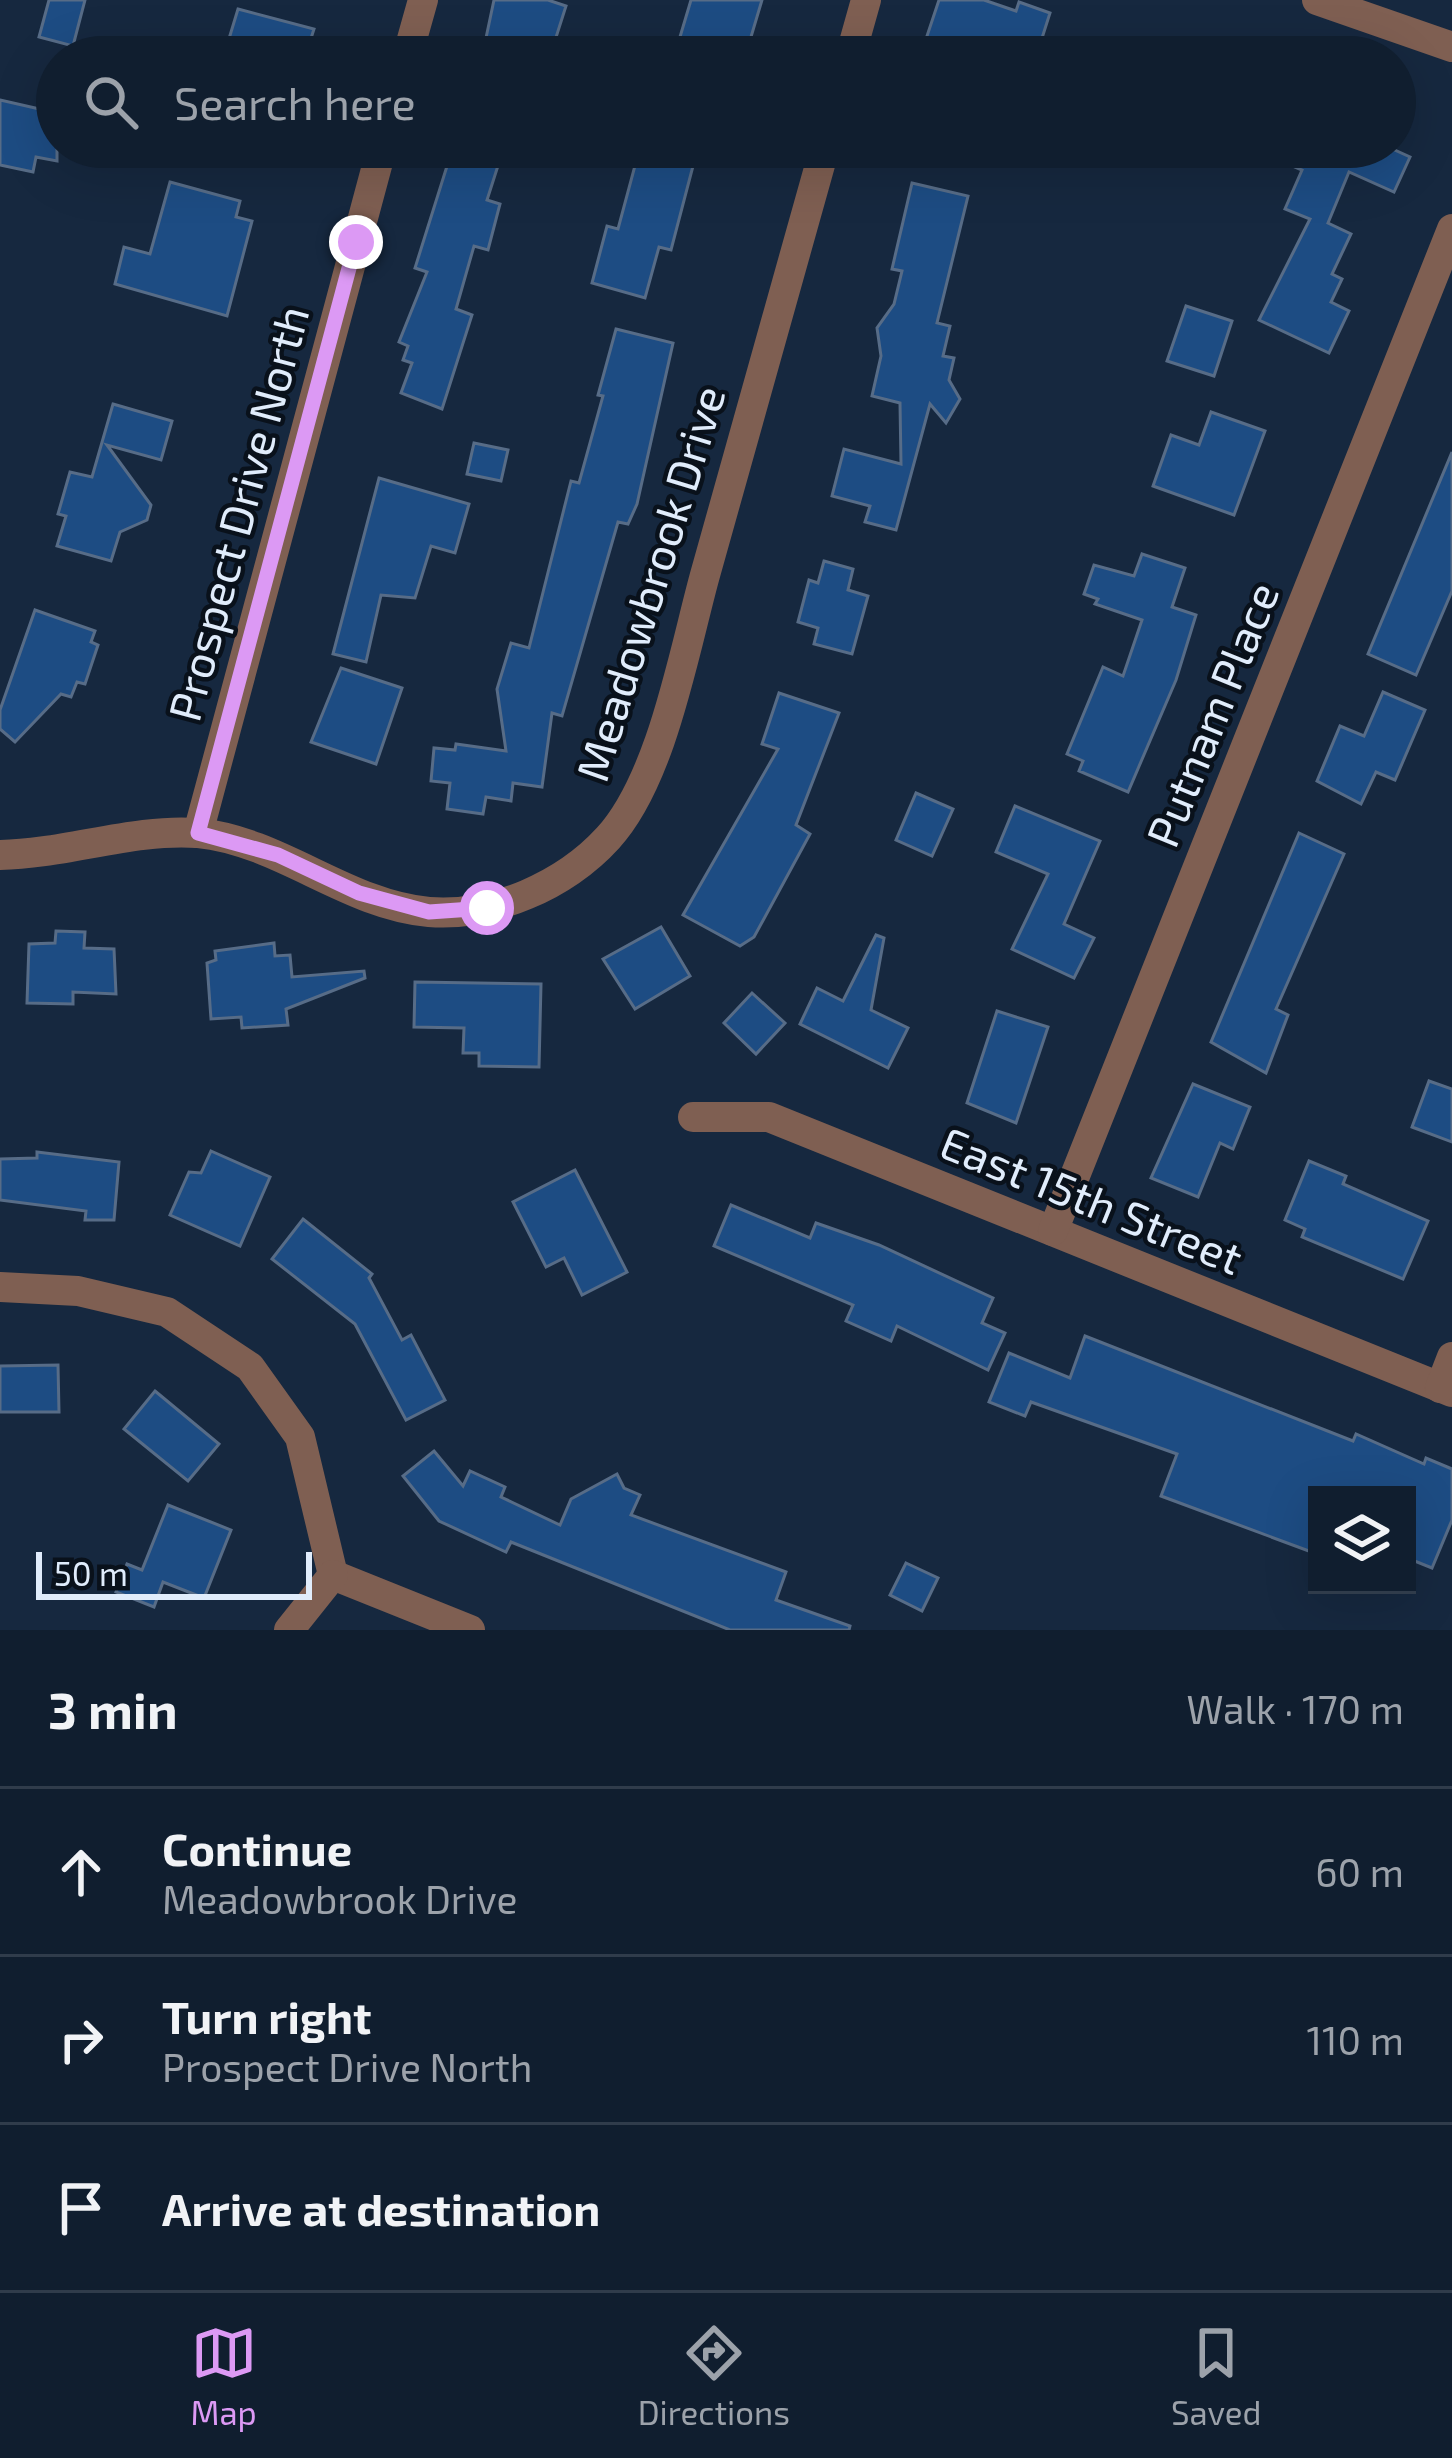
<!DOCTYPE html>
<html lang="en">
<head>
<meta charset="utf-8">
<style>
  body { margin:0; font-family:"Exo 2",sans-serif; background:#1e2b3b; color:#f1f3f6 }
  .controls { position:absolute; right:36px; bottom:36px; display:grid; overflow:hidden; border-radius:0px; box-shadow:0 12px 48px #0002 }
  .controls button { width:108px; height:108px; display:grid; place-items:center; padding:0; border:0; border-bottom:3px solid #303c4b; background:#101e2f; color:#f1f3f6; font:60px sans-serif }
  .scale { position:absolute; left:36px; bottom:30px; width:276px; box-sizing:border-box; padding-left:12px; border:6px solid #e0ecfb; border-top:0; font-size:33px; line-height:42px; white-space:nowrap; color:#e0ecfb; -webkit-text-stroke:9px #09111b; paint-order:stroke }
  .stop { position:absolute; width:36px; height:36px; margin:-27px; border:9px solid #dc99f4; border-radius:50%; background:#fff }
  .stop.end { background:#dc99f4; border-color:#fff; box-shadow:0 3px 12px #0008 }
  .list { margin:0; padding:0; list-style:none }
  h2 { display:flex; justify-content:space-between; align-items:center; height:156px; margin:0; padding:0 48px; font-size:51px }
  h2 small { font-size:39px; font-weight:400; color:#9ca2aa }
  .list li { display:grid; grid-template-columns:78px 1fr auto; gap:36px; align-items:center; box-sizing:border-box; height:168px; padding:0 48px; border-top:3px solid #303c4b }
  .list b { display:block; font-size:45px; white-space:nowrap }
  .list p { margin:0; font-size:39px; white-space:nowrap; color:#9ca2aa }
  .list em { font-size:39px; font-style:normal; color:#9ca2aa }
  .icon { flex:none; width:66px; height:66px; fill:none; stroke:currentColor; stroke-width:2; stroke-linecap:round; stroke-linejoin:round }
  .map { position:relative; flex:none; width:1452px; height:1630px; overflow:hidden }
  .search { position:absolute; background:#101e2f; box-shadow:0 12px 48px #0002; left:36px; right:36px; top:36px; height:132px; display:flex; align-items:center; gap:30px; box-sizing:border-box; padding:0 42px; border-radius:66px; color:#9ca2aa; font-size:45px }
  .sheet { height:660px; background:#101e2f }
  nav { display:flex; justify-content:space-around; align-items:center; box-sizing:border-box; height:168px; border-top:3px solid #303c4b; background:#101e2f; font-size:33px; color:#9ca2aa }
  nav a { display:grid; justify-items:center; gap:6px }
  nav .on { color:#dc99f4 }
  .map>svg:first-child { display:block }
  .building { fill:#1d4c83; stroke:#576c87; stroke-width:3 }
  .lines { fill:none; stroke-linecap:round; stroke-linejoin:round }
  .minor { stroke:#7f5f52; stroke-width:30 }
  .route { stroke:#dc99f4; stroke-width:15 }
  .labels { text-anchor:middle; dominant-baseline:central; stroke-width:9; stroke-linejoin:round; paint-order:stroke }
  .street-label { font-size:45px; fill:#e0ecfb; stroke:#09111b }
</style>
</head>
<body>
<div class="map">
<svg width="1452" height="1630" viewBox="0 0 1452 1630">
  <rect width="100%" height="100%" fill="#16283f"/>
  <g class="building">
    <polygon points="49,0 85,0 73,46 39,37"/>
    <polygon points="494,0 548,0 566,6 552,50 532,44 528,57 482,57"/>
    <polygon points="691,0 762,0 745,57 674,57"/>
    <polygon points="939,0 984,0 1016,11 1019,2 1050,13 1036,57 920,57"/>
    <polygon points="238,9 314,29 305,57 251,57 253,50 228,42"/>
    <polygon points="0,100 57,113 57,161 36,157 33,172 0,165"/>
    <polygon points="453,147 504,147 487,200 500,204 488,250 474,246 456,309 472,315 442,409 401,393 412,363 403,360 408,346 399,342 427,272 415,268"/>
    <polygon points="640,147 698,147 671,250 659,247 645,298 592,283 607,226 618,229"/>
    <polygon points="1248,147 1388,147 1410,157 1394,192 1349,172 1328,223 1351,234 1332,274 1342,279 1331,302 1349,311 1329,353 1259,320 1310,219 1285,209 1302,170"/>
    <polygon points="170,182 240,201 236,217 252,221 227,316 115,284 124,247 150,254"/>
    <polygon points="912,183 968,196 937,323 950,326 943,356 954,358 949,380 960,399 946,423 930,404 896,530 865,522 870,506 832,496 844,449 901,464 900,403 872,396 881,356 877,328 894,304 902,271 892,269"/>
    <polygon points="1186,306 1232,321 1214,376 1167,361"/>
    <polygon points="616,329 673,343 637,504 628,524 618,522 562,716 552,713 542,787 513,783 511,801 486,797 483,814 447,809 450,783 431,781 434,748 455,750 456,744 506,751 497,689 511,643 529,648 571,481 579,483 603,396 598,395"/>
    <polygon points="113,404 172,421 161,460 107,445 151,505 147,520 120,532 111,561 57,546 66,516 58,514 70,472 92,477"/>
    <polygon points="1211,412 1265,431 1234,515 1153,486 1171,435 1199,445"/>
    <polygon points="474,443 508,450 501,481 467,474"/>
    <polygon points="1452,452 1452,591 1416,675 1368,654"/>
    <polygon points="379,478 469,504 455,553 431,546 415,598 381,595 366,662 333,654"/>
    <polygon points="1142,554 1185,568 1172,607 1196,615 1176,680 1128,792 1079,771 1083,761 1067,754 1103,667 1123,676 1142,620 1095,604 1098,599 1084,594 1094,565 1134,576"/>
    <polygon points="824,561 853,569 848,590 868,596 852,654 814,644 818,628 798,622 809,580 818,583"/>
    <polygon points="35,610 95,631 91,642 98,645 85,684 77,682 71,697 61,694 15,742 0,729 0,710"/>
    <polygon points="341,668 402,688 376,764 311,742"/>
    <polygon points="1383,692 1425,710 1395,780 1376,772 1361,804 1317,781 1340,726 1364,736"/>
    <polygon points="779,693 839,713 796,825 810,834 754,937 740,946 683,915 778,749 762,744"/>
    <polygon points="916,793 953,809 932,856 896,840"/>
    <polygon points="1015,806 1100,841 1064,924 1094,938 1074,978 1012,949 1048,874 996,852"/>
    <polygon points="1299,833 1344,854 1276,1009 1288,1015 1266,1073 1211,1042"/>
    <polygon points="661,927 690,976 635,1009 603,959"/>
    <polygon points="56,931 85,932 84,948 114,949 116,994 73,992 73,1004 27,1003 29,944 55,943"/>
    <polygon points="876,935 884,938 871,1010 908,1028 888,1068 800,1024 817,988 843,1001"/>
    <polygon points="274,943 275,956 290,955 292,977 364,971 365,978 286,1009 288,1025 242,1028 241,1017 211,1019 207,963 216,960 215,951"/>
    <polygon points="415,982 541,984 539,1067 479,1066 479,1053 463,1053 464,1028 414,1027"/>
    <polygon points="752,993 785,1023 756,1054 724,1023"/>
    <polygon points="997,1011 1048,1027 1016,1123 967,1103"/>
    <polygon points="1429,1081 1452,1089 1452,1142 1412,1127"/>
    <polygon points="1193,1084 1250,1107 1233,1149 1220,1143 1198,1197 1151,1178"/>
    <polygon points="211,1151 270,1177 240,1246 170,1215 189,1172 201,1173"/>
    <polygon points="37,1152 119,1162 114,1220 85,1220 86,1211 0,1200 0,1159 37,1158"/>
    <polygon points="1309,1161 1346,1176 1343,1184 1428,1221 1403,1279 1302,1237 1305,1229 1285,1220"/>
    <polygon points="575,1170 627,1272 582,1295 564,1258 546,1267 513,1202"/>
    <polygon points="731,1205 810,1238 816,1223 879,1245 993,1298 982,1323 1005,1333 988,1370 897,1326 891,1341 846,1321 853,1305 714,1246"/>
    <polygon points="303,1219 372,1274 369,1278 402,1340 411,1335 445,1400 406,1420 355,1324 272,1259"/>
    <polygon points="1085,1336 1353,1441 1356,1434 1424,1464 1426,1458 1452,1469 1452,1520 1432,1568 1407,1558 1407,1495 1317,1495 1317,1554 1161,1496 1177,1454 1031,1402 1025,1416 989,1402 1009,1353 1070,1378"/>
    <polygon points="58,1365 59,1412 0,1412 0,1366"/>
    <polygon points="155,1391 219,1444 188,1481 124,1429"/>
    <polygon points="434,1451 463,1486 470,1471 505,1487 501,1497 560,1525 571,1499 617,1474 624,1488 640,1495 631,1515 786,1572 776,1600 850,1626 849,1630 730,1630 511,1542 506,1552 439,1521 403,1476"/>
    <polygon points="168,1505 231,1530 204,1598 163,1582 154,1607 116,1592 127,1564 142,1570"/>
    <polygon points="906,1563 938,1578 922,1611 890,1595"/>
  </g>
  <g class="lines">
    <g class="minor">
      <polyline points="1317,0 1452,47"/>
      <polyline points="407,57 423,0"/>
      <polyline points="850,57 866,0"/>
      <polyline points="198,833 382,147"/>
      <path d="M0 855C65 854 134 828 198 833 280 841 347 905 429 912 494 917 565 885 608 838 662 779 684 651 705 575 745 433 785 290 825 147"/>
      <polyline points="693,1117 769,1117 1452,1392"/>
      <polyline points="1053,1231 1452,229"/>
      <polyline points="0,1287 78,1291 167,1312 250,1367 300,1437 333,1575"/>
      <polyline points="1440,1388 1452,1357"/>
      <polyline points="333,1575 470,1630"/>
      <polyline points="289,1630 333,1575"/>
    </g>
  </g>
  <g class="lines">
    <polyline class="route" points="356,242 198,833 278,855 359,893 429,912 487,908"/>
  </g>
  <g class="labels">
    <g class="street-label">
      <text transform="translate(237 513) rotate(-75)">Prospect Drive North</text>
      <text transform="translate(649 583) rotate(-73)">Meadowbrook Drive</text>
      <text transform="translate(1211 714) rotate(-68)">Putnam Place</text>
      <text transform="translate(1092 1199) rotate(22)">East 15th Street</text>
    </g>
  </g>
</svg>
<div class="controls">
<button><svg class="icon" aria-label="layers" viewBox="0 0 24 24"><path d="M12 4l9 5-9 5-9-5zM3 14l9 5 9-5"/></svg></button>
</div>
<div class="scale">50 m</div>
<div class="stop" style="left:487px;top:908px"></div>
<div class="stop end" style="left:356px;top:242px"></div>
<div class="search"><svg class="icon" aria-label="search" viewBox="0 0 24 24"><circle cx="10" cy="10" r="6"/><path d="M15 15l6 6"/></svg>Search here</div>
</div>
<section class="sheet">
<h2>3 min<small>Walk · 170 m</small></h2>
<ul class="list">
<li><svg class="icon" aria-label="ahead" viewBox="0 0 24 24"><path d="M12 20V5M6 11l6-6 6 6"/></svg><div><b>Continue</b><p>Meadowbrook Drive</p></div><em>60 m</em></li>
<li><svg class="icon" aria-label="right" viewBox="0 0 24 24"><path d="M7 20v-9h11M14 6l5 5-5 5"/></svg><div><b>Turn right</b><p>Prospect Drive North</p></div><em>110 m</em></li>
<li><svg class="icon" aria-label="arrive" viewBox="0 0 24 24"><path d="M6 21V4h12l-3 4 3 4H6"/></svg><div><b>Arrive at destination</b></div></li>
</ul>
</section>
<nav>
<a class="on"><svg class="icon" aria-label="map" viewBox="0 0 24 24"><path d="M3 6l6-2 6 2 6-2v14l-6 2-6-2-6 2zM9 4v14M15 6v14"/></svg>Map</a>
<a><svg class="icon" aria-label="directions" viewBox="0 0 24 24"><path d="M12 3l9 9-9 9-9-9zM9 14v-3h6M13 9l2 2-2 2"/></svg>Directions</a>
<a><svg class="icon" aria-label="saved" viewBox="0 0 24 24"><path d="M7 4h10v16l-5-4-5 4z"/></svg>Saved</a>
</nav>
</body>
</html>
